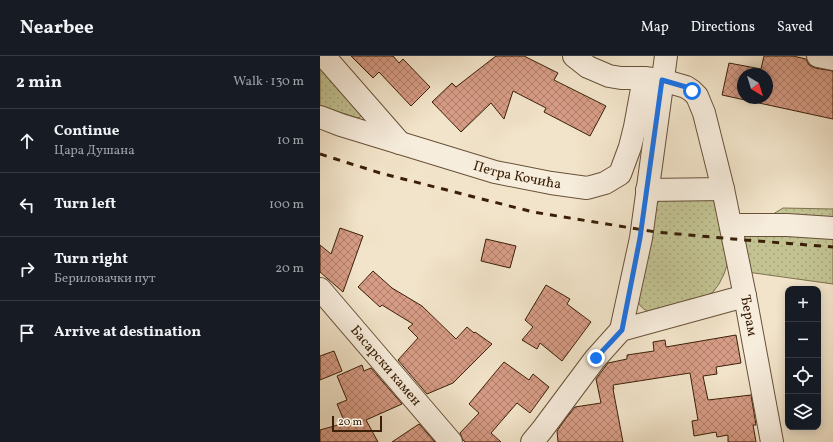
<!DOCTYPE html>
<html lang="en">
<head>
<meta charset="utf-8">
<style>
  body { margin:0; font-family:Vollkorn,serif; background:#20242c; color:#f1f3f6 }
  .controls { position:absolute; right:12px; bottom:12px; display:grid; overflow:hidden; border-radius:8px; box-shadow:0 2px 10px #0003 }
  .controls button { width:36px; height:36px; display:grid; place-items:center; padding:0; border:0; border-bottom:1px solid #363941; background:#171b24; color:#f1f3f6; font:20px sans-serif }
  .compass { position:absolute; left:417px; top:12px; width:36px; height:36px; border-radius:50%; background:#171b24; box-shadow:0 2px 10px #0003; rotate:142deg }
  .scale { position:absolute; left:12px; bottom:10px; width:50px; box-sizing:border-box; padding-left:4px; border:2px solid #3b2007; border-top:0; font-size:11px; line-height:14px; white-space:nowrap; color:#3b2007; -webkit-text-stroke:3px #f7eddd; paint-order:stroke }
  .stop { position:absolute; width:12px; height:12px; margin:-9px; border:3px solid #1a73e8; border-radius:50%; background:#fff }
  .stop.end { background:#1a73e8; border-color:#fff; box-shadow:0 1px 4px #0008 }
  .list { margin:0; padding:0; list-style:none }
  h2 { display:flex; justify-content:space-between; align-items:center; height:52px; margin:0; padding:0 16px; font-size:17px }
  h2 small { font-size:13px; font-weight:400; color:#9ea1a6 }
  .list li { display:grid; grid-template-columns:26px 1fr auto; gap:12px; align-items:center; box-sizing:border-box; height:64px; padding:0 16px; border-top:1px solid #363941 }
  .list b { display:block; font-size:15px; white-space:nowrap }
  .list p { margin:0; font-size:13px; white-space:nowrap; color:#9ea1a6 }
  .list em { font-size:13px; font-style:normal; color:#9ea1a6 }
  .icon { flex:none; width:22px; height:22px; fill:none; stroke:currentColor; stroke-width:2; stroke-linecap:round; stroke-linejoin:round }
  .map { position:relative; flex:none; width:513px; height:386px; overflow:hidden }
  header { display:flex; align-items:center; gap:24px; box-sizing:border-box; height:56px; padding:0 20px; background:#171b24; border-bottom:1px solid #363941 }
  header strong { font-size:19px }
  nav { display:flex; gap:22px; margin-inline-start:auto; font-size:14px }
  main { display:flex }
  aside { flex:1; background:#171b24 }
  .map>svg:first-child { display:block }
  .grass { fill:url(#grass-dots); stroke:#7e714c }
  .building { fill:url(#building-cross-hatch); stroke:#3b2007; fill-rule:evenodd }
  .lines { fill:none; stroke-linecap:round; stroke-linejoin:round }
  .minor-casing { stroke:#695138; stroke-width:24 }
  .minor { stroke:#f7eddd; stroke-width:22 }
  .rail { stroke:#3b2007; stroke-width:3; stroke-dasharray:7 7; stroke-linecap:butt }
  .route { stroke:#1a73e8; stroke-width:5 }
  .labels { text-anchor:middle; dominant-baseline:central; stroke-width:3; stroke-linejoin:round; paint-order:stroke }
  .street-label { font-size:14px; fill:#3b2007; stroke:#f7eddd }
</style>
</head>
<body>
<header>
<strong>Nearbee</strong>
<nav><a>Map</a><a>Directions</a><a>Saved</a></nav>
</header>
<main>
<aside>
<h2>2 min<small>Walk · 130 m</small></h2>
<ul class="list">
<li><svg class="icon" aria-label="ahead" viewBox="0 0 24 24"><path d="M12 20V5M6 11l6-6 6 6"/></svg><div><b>Continue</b><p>Цара Душана</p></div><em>10 m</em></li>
<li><svg class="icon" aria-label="left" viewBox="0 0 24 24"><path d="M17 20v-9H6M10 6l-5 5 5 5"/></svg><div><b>Turn left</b></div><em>100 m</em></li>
<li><svg class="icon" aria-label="right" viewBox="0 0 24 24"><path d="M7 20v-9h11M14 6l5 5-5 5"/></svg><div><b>Turn right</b><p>Бериловачки пут</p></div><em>20 m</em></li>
<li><svg class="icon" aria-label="arrive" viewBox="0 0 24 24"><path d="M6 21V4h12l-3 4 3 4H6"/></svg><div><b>Arrive at destination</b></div></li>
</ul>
</aside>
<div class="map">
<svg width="513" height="386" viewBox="0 0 513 386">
  <defs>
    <pattern id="grass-dots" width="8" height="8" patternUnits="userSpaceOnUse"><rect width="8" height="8" fill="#c2c292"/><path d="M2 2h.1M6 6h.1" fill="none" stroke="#a8a67c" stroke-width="1.8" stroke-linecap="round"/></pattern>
    <pattern id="building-cross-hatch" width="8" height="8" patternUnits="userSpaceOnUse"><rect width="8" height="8" fill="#d79c86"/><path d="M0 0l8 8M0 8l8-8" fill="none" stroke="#b07f6c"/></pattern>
  </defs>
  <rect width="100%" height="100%" fill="#f2e4ca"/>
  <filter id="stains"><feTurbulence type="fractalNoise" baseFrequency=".005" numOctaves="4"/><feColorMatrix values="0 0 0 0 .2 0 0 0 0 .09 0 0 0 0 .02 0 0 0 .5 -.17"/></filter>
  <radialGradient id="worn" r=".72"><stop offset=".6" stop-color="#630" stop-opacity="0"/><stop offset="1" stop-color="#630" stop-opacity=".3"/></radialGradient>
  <g class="grass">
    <polygon points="0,9 42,58 42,60 38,62 0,50"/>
    <path d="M394 137 408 206 404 218 399 228 393 236 383 243 329 256C318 251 317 245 318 234L339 139Z"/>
    <polygon points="463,152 513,153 513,228 427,216 422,177"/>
  </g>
  <g class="building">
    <polygon points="31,0 73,0 79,7 83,3 110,31 91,50 59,16 53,22"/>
    <polygon points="176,0 204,0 238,17 234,24 286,50 270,80 224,56 226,52 193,35 184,63 171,47 141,76 112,46 132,27 136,31"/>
    <path d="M444 0H473L486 3 489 9 495 12 513 15V63L402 39 409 7 441 13ZM423 18H447V42H423Z"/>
    <polygon points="20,172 43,180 23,236 0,216 0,189 11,198"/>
    <polygon points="166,183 196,190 190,212 161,205"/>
    <polygon points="53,215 72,232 102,250 136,283 147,271 154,277 155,276 172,288 133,327 107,338 78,304 98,282 88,272 93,268 62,249 60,251 38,231"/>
    <polygon points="226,229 250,243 247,248 271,266 242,305 220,287 217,293 202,284 213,271 205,264"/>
    <polygon points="416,279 421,307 396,311 397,318 383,320 388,344 431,339 436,369 433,369 436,386 408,386 408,379 397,381 396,376 374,380 372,365 378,364 370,317 293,329 294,333 293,333 303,386 238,386 237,375 249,358 250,358 250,357 255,351 281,347 276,323 288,307 307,303 307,299 334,295 333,286 345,284 346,291"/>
    <polygon points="14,295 22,315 0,324 0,300"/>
    <polygon points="184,306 209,324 213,318 229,331 210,357 197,347 171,377 181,386 145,386 143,384 140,377 159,357 149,348"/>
    <polygon points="42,309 44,315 51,312 82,348 46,364 58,386 0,386 0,374 25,367 17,348 27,344 17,320"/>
    <polygon points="99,368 115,386 72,386"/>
  </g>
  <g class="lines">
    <g class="minor-casing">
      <g id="minor">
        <polyline points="4,0 80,87"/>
        <polyline points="254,0 268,11 289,20 301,22 324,22 342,24 366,31 372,35 377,40 384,57 403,133 327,134"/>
        <polyline points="498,0 513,3"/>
        <path id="s1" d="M0 61 21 69 175 116 231 127 267 132 285 127 300 118 310 91 315 71 324 22"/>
        <path id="s2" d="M403 133 425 240 452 386"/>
        <polyline points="411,169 467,169 513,172"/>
        <path id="s3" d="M0 233 131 386"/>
        <polyline points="301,274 321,182 346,0"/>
        <polyline points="212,386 222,374 275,303 301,274 425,240"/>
      </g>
    </g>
    <use href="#minor" class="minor"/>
    <polyline class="rail" points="0,98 60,117 213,156 336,176 413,183 513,191"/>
  </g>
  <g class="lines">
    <polyline class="route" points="276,302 302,274 320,182 342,24 366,31 372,35"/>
  </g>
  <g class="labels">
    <g class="street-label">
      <text stroke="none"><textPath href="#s1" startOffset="206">Петра Кочића</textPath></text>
      <text stroke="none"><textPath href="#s2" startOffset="129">Ђерам</textPath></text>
      <text stroke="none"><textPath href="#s3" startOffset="101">Басарски камен</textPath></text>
    </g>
  </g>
  <rect width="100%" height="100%" filter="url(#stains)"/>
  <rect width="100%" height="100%" fill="url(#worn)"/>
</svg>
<div class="controls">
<button>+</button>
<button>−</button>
<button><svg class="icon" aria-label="locate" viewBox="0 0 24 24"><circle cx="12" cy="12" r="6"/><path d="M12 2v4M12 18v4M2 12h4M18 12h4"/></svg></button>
<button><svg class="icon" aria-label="layers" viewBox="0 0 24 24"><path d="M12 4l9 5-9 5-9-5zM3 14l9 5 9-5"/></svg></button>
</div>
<svg class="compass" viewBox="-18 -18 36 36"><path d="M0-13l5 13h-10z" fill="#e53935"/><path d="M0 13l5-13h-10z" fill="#9ea1a6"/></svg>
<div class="scale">20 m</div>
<div class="stop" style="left:372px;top:35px"></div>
<div class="stop end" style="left:276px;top:302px"></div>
</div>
</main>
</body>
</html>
